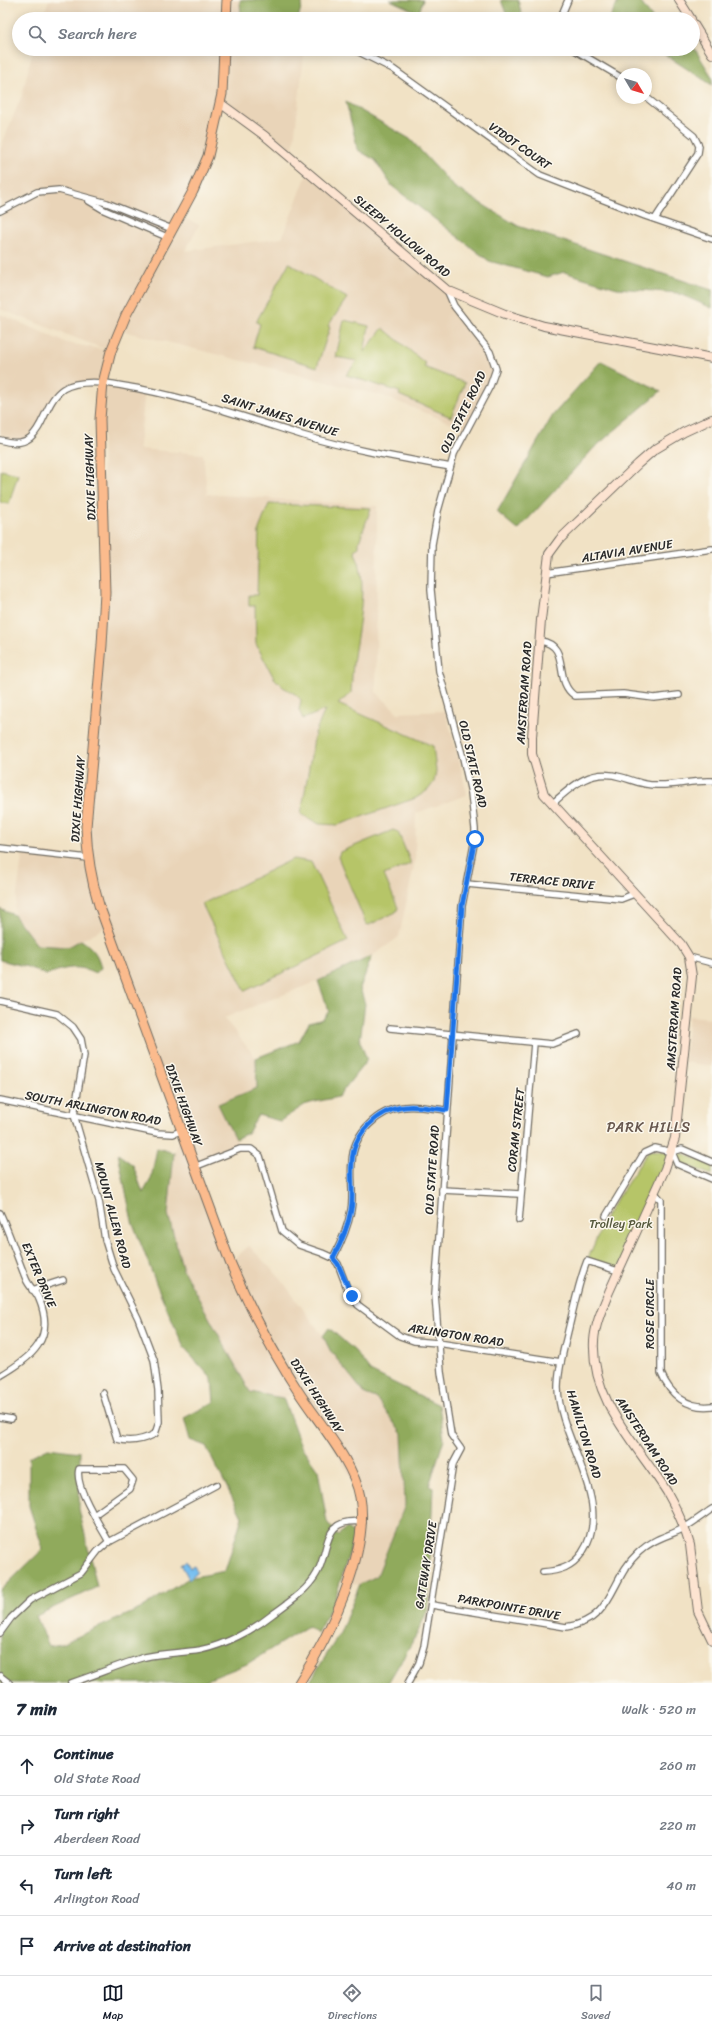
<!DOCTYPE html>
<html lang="en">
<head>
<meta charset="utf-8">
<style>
  body { margin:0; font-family:Sriracha,sans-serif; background:#f2f2f3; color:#1f2937 }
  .compass { position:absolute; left:616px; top:68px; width:36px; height:36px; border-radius:50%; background:#fff; box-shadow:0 2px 10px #0003; rotate:128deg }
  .stop { position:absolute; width:12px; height:12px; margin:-9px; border:3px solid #1a73e8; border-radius:50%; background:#fff }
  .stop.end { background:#1a73e8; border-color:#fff; box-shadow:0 1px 4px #0008 }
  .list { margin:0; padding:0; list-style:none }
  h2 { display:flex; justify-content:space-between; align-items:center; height:52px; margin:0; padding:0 16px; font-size:17px }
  h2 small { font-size:13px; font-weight:400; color:#747a83 }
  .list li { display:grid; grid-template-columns:26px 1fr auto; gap:12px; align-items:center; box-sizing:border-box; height:60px; padding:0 16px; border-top:1px solid #e0e1e3 }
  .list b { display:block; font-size:15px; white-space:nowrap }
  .list p { margin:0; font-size:13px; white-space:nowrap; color:#747a83 }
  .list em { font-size:13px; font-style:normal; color:#747a83 }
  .icon { flex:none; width:22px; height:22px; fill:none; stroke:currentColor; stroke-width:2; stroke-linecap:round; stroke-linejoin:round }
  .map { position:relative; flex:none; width:712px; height:1683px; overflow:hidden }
  .search { position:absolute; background:#fff; box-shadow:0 2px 10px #0003; left:12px; right:12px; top:12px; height:44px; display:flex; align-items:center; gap:10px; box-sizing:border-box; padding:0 14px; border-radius:22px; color:#747a83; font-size:15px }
  .sheet { height:292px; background:#fff }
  nav { display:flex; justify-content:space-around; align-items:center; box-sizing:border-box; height:56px; border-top:1px solid #e0e1e3; background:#fff; font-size:11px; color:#747a83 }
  nav a { display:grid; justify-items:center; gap:2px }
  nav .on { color:#111827 }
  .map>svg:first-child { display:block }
  .built { fill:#e9d4b8 }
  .green { fill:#b6c568; stroke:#70784a }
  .forest { fill:#90aa5c; stroke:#5e6a44 }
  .water { fill:#78bff0; stroke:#52758e }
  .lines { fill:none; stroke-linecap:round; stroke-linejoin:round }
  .street-casing { stroke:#706b61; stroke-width:8 }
  .secondary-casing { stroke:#706b61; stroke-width:10 }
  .primary-casing { stroke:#706b61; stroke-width:11 }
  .street { stroke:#fff; stroke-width:5.5 }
  .secondary { stroke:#fde4d1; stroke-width:8 }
  .primary { stroke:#fbbb8d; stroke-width:9 }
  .route { stroke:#1a73e8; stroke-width:5 }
  .labels { text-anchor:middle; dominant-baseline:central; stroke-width:3; stroke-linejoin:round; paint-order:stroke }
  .street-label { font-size:12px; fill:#2b2b2b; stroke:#fbf7ec }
  .park-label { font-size:12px; fill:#55593d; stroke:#fbf7ec }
  .quarter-label { font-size:14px; letter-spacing:1px; fill:#68584f; stroke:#fbf7ec }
</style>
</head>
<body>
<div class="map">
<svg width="712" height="1683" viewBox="0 0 712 1683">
  <rect width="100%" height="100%" fill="#fbf7ec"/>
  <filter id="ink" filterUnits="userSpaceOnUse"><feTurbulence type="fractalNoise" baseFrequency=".025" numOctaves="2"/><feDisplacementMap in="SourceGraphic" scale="8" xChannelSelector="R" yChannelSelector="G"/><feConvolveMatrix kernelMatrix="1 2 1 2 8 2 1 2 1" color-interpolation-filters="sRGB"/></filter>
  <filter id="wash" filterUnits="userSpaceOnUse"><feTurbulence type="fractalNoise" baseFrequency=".012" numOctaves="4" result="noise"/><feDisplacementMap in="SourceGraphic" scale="16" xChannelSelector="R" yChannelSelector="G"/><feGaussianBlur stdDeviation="0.9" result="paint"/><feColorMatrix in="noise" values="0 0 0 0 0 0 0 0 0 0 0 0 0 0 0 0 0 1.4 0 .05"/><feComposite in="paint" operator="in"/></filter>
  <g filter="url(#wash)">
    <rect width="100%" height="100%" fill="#f1e2c5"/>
    <g class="built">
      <polygon points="49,0 240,0 241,19 42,19"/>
      <polygon points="33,49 290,49 304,56 293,149 287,155 221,103 213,143 180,215 199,225 185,251 282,238 308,172 436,281 490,352 496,369 466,429 383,396 119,330 103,382 145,390 139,449 203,454 207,494 377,506 376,692 398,713 445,711 459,759 467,795 416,813 415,861 399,937 372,956 318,981 224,1018 256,1058 257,1088 218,1104 240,1149 194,1168 230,1262 249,1246 280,1278 323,1336 331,1352 365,1393 376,1398 402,1434 405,1505 376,1576 360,1584 347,1585 359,1544 359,1490 298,1391 283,1398 250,1392 183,1270 168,1214 174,1153 181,1131 106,927 68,947 37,945 14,915 23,851 88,858 102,645 103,383 80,383 58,393 39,429 24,441 0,440 0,314 67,343 107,350 0,309 0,149 22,95"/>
      <polygon points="689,1016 712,1018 712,1066 684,1062"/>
    </g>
    <g class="green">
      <polygon points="289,263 347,298 328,326 330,327 317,367 253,347 260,324 256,322"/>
      <polygon points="344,320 369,326 364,352 383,328 426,364 424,367 465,383 451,417 399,395 400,392 346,375 357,361 336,357"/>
      <polygon points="1,470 18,474 9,504 0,503"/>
      <path d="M269 504 371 508 359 542V548H357L355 553C369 578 358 628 354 656 352 668 352 681 351 693L338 704 433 746 436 771 434 782 428 790 416 798 338 825 319 824 301 814 315 733 325 710 303 719 299 710 301 700 295 694 283 687 274 678 256 644 255 606H249V595H257L259 529Z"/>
      <polygon points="393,830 398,832 410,861 410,864 384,875 398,908 396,912 369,925 366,924 338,857 340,852"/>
      <polygon points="293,859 311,862 348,941 245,991 202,904"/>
      <polygon points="649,1150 672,1152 618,1271 587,1261 607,1214"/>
      <polygon points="679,1152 712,1165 712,1175 680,1163 677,1160 676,1155"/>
    </g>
    <g class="forest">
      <polygon points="240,0 303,0 298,19 241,19"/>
      <polygon points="390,0 423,0 419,13"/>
      <polygon points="501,0 518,0 522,17 507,16"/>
      <polygon points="619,0 639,0 653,19 609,19"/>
      <polygon points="693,46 712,77 712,85 656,49 693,49"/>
      <polygon points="346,102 410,139 454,187 518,226 712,290 712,308 677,293 617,288 564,272 548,277 489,261 392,186 375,160 358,150"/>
      <polygon points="601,361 661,391 594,448 518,530 497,512 553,415"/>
      <path d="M0 909 14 915 37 945 68 947 81 940C93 948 98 954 101 968L95 973C78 964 64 968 46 975L28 967 0 960Z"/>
      <polygon points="372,956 360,988 365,1004 360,1041 367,1060 338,1097 306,1104 280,1121 258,1115 248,1133 235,1139 218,1104 257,1088 256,1058 299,1041 309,1023 323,1019 329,1011 318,981"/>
      <polygon points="157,1148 174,1153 168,1214 183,1270 250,1392 283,1398 301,1446 318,1470 327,1522 338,1535 347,1528 355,1534 334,1602 317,1633 308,1626 247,1664 199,1683 0,1683 0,1591 43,1549 29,1506 29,1457 48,1448 80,1452 79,1509 97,1587 36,1616 49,1646 61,1644 140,1609 189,1578 225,1571 242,1517 206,1446 190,1440 184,1418 214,1402 212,1379 184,1348 158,1288 132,1221 118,1154 133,1165 143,1193 151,1179"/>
      <polygon points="329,1328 355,1351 370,1371 439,1405 444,1439 429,1486 433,1488 428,1609 417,1634 388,1683 309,1683 340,1633 360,1584 377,1576 405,1505 402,1434 376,1398 365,1394 331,1352 323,1336"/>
    </g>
    <polygon class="water" points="186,1561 190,1568 194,1566 197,1572 189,1579 181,1564"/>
  </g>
  <g filter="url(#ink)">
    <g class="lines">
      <g class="street-casing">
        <g id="street">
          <polyline points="560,19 568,0"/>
          <polyline points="353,49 393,69 540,175 645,216 712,239"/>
          <polyline points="573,49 622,78"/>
          <polyline points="646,97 694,136 699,146 698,153 655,219"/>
          <polyline points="89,201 104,210 167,237"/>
          <polyline points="0,211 37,192 59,190 107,203 172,229"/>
          <path d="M0 440C46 454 38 406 63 389 74 382 91 382 104 383 116 384 128 387 140 389 196 400 250 419 305 436 353 450 401 458 450 467"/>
          <polyline points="546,573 712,549"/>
          <path d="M540 641C572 645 552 681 575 696L623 694 654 698 679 695"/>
          <path d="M552 804C573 785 591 768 621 777 635 781 646 786 660 785 678 785 694 780 712 781"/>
          <polyline points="0,848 88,858"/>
          <polyline points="467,884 621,899 634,894"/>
          <polyline points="689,957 712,963"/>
          <path d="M0 1001 57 1014 73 1027 81 1039 84 1055 74 1115 99 1201 105 1240 114 1269 138 1318 154 1360 158 1390 159 1422 155 1434C143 1440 131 1443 117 1439L103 1393"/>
          <polyline points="390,1028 552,1044 578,1034"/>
          <polyline points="0,1100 157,1133 173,1134 181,1131"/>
          <polyline points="672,1152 677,1164 712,1179"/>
          <polyline points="672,1152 682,1149 712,1162"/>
          <polyline points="194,1167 240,1149 251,1149 260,1156 282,1231 299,1245 322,1253 333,1258 338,1264 347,1288 358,1305 400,1336 414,1341 438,1343 561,1362"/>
          <polyline points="442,1190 520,1194"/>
          <path d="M654 1192 661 1200V1373C670 1395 687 1409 712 1406"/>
          <path d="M0 1213C10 1235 17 1257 26 1279 29 1287 36 1291 39 1299 56 1339 32 1357 0 1376"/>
          <polyline points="606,1216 644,1153 655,1148 672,1152"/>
          <polyline points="519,1220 534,1043"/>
          <path d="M333 1258C341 1243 348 1227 351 1210 354 1194 350 1178 352 1162 353 1134 377 1110 404 1107 418 1105 433 1109 447 1110"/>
          <polyline points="32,1290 63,1280"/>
          <polyline points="0,1417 11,1419"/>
          <path d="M94 1515 130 1489 133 1480 124 1469H79C74 1487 100 1525 109 1542"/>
          <path d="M543 1572C560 1571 572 1567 582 1553 616 1502 559 1441 558 1388 558 1368 564 1349 568 1331 574 1307 578 1284 587 1261L618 1271"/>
          <path d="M432 1605 566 1627C615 1620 609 1579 639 1552 654 1538 667 1537 684 1528 694 1522 703 1515 712 1509"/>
          <polyline points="0,1633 11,1618 30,1600 81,1573 98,1551 107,1543 216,1485"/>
          <polyline points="0,1676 9,1683"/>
          <path d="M71 1683C96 1675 120 1664 145 1657 163 1653 182 1653 200 1650 225 1645 253 1630 273 1614 288 1603 308 1590 317 1573 331 1547 321 1517 363 1522"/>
          <polyline points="408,1683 419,1663 424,1646 453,1464 461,1449 451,1435 441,1372 435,1294 462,906 475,839 475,829 471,793 463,758 439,671 431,590 432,544 438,511 454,454 490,386 496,369 490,352 454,306 447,290"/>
        </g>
      </g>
      <g class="secondary-casing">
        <g id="secondary">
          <polyline points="679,0 691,19"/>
          <polyline points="693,23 712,54"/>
          <polyline points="220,103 265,136 447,290 505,314 544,326 712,358"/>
          <path d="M712 419 684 432 654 450 638 464 560 539 549 554 541 620 532 737V754L544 794 681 944 689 957 692 976 675 1138 665 1169 609 1292C603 1307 595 1324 594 1341 591 1402 637 1444 667 1492 676 1508 685 1527 690 1545L698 1611 712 1640"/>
        </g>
      </g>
      <g class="primary-casing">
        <g id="primary">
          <polyline points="226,19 227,0"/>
          <path d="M224 49 222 94 208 156 193 191 126 315 111 351 103 383 100 419 105 593 102 645 86 827C87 854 91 879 99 905L230 1262C249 1306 271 1350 298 1391 317 1421 354 1462 360 1497 370 1552 329 1637 299 1683"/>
        </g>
      </g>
      <use href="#street" class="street"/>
      <use href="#secondary" class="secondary"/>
      <use href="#primary" class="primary"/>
    </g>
  </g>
  <g class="lines" filter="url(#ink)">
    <path class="route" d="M352 1296 338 1264 333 1258C341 1243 348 1227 351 1210 354 1194 350 1178 352 1162 353 1134 377 1110 404 1107 418 1105 433 1109 447 1110L462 906 475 839"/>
  </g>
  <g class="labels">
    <g class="street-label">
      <text transform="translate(520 146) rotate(35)">VIDOT COURT</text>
      <text transform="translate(402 236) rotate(40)">SLEEPY HOLLOW ROAD</text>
      <text transform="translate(463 412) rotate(-64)">OLD STATE ROAD</text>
      <text transform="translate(280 415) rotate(17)">SAINT JAMES AVENUE</text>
      <text transform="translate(90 477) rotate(-92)">DIXIE HIGHWAY</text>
      <text transform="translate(627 551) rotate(-9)">ALTAVIA AVENUE</text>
      <text transform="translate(524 693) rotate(-86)">AMSTERDAM ROAD</text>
      <text transform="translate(473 764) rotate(77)">OLD STATE ROAD</text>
      <text transform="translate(78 799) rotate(-86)">DIXIE HIGHWAY</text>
      <text transform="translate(552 881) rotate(6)">TERRACE DRIVE</text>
      <text transform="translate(674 1019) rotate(-86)">AMSTERDAM ROAD</text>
      <text transform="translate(184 1105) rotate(70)">DIXIE HIGHWAY</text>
      <text transform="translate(93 1108) rotate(11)">SOUTH ARLINGTON ROAD</text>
      <text transform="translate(516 1130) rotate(-84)">CORAM STREET</text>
      <text transform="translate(432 1170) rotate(-86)">OLD STATE ROAD</text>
      <text transform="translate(113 1215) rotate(75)">MOUNT ALLEN ROAD</text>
      <text transform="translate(39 1275) rotate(67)">EXTER DRIVE</text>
      <text transform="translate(650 1314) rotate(-90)">ROSE CIRCLE</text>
      <text transform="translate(456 1335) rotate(9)">ARLINGTON ROAD</text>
      <text transform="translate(317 1396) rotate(57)">DIXIE HIGHWAY</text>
      <text transform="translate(584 1434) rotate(73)">HAMILTON ROAD</text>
      <text transform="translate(647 1441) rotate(57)">AMSTERDAM ROAD</text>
      <text transform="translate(426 1565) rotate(-81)">GATEWAY DRIVE</text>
      <text transform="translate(509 1607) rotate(10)">PARKPOINTE DRIVE</text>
    </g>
    <g class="park-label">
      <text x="621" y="1224">Trolley Park</text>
    </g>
    <g class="quarter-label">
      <text x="649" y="1127">PARK HILLS</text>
    </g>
  </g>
</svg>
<svg class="compass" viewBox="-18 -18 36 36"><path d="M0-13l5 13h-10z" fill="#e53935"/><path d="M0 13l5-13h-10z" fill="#747a83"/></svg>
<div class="stop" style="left:475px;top:839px"></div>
<div class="stop end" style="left:352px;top:1296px"></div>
<div class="search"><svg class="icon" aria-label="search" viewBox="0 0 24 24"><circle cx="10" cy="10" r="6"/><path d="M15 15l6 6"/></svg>Search here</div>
</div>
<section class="sheet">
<h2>7 min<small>Walk · 520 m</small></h2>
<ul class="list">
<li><svg class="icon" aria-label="ahead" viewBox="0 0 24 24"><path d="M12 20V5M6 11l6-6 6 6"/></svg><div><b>Continue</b><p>Old State Road</p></div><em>260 m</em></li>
<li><svg class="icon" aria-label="right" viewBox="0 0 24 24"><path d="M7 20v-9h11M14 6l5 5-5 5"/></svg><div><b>Turn right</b><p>Aberdeen Road</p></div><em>220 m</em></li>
<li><svg class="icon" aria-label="left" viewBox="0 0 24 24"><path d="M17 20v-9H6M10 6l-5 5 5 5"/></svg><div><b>Turn left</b><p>Arlington Road</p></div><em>40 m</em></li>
<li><svg class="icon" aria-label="arrive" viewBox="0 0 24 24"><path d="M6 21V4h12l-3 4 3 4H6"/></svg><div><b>Arrive at destination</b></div></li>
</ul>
</section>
<nav>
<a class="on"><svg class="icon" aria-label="map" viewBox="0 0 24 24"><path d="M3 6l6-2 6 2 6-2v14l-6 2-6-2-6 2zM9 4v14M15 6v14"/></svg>Map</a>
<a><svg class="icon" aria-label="directions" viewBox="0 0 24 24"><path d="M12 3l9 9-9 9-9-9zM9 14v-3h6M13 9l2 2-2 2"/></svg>Directions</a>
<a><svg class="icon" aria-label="saved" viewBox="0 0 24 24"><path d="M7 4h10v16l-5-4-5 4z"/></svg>Saved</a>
</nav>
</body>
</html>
